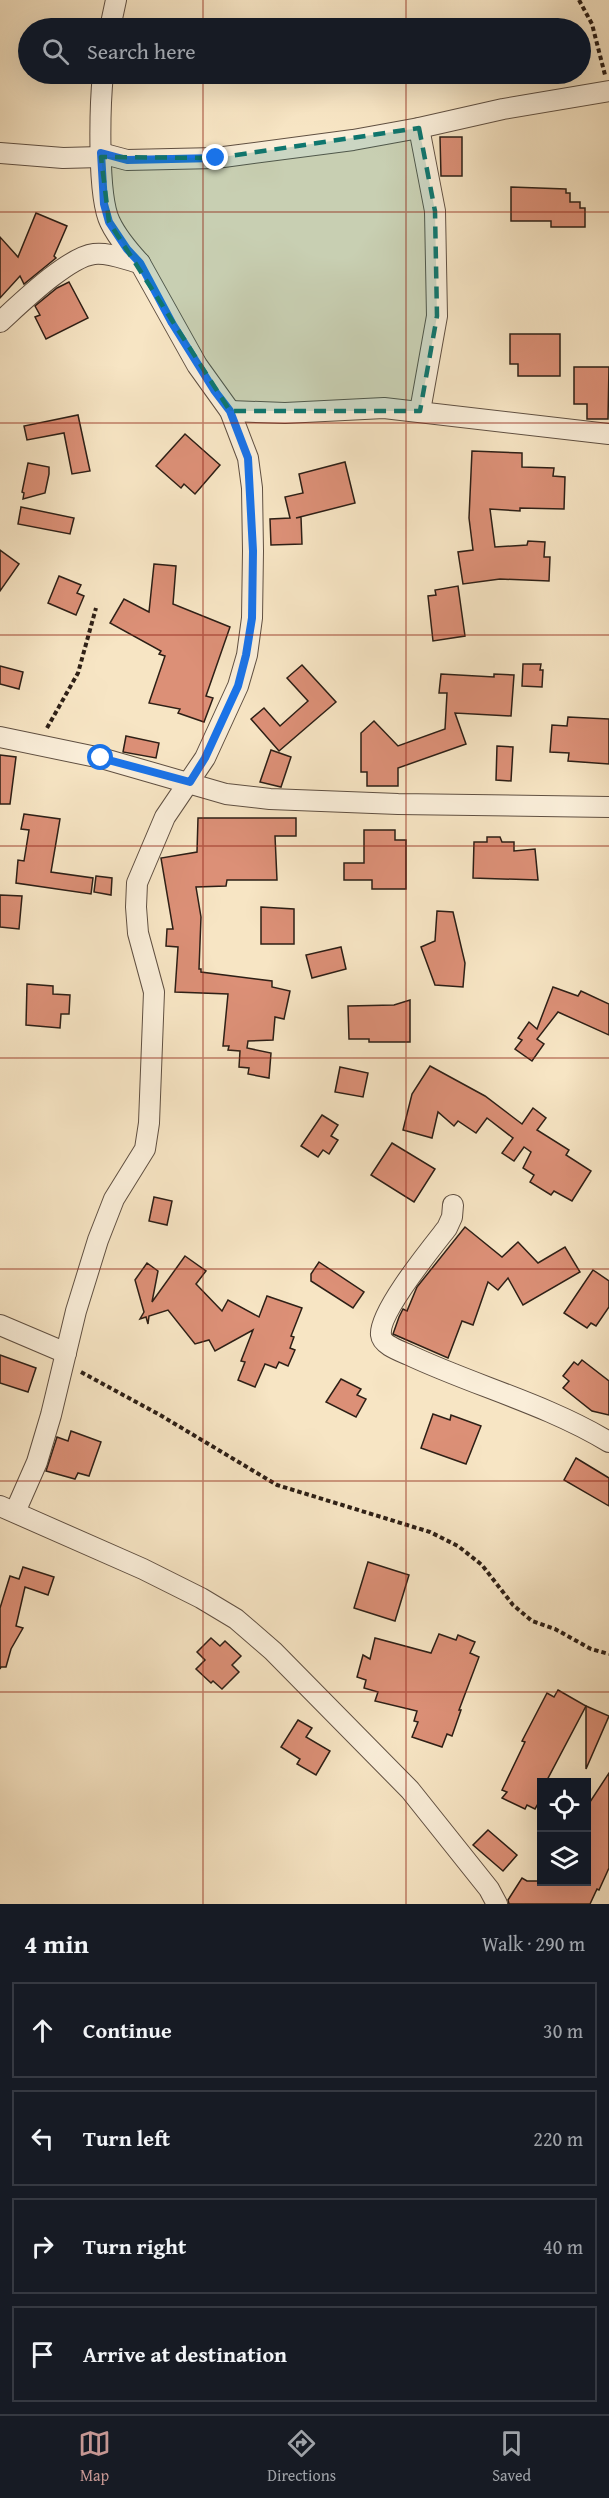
<!DOCTYPE html>
<html lang="en">
<head>
<meta charset="utf-8">
<style>
  body { margin:0; font-family:"Gentium Book Plus",serif; background:#242831; color:#f1f3f6 }
  .controls { position:absolute; right:18px; bottom:18px; display:grid; overflow:hidden; border-radius:0px; box-shadow:0 6px 24px #0002 }
  .controls button { width:54px; height:54px; display:grid; place-items:center; padding:0; border:0; border-bottom:2px solid #363941; background:#171b24; color:#f1f3f6; font:30px sans-serif }
  .stop { position:absolute; width:18px; height:18px; margin:-14px; border:4px solid #1a73e8; border-radius:50%; background:#fff }
  .stop.end { background:#1a73e8; border-color:#fff; box-shadow:0 2px 6px #0008 }
  .list { margin:0; padding:0; list-style:none }
  h2 { display:flex; justify-content:space-between; align-items:center; height:78px; margin:0; padding:0 24px; font-size:26px }
  h2 small { font-size:20px; font-weight:400; color:#9ea1a6 }
  .list li { display:grid; grid-template-columns:39px 1fr auto; gap:18px; align-items:center; box-sizing:border-box; height:96px; margin:0 12px 12px; padding:0 12px; border:2px solid #363941; border-radius:0px }
  .list b { display:block; font-size:22px; white-space:nowrap }
  .list em { font-size:20px; font-style:normal; color:#9ea1a6 }
  .icon { flex:none; width:33px; height:33px; fill:none; stroke:currentColor; stroke-width:2; stroke-linecap:round; stroke-linejoin:round }
  .map { position:relative; flex:none; width:609px; height:1904px; overflow:hidden }
  .search { position:absolute; background:#171b24; box-shadow:0 6px 24px #0002; left:18px; right:18px; top:18px; height:66px; display:flex; align-items:center; gap:15px; box-sizing:border-box; padding:0 21px; border-radius:33px; color:#9ea1a6; font-size:22px }
  .sheet { height:510px; background:#171b24 }
  nav { display:flex; justify-content:space-around; align-items:center; box-sizing:border-box; height:84px; border-top:2px solid #363941; background:#171b24; font-size:16px; color:#9ea1a6 }
  nav a { display:grid; justify-items:center; gap:3px }
  nav .on { color:#c59692 }
  .map>svg:first-child { display:block }
  .building { fill:#dc9077; stroke:#2d1f16; stroke-width:1.5 }
  .lines { fill:none; stroke-linecap:round; stroke-linejoin:round }
  .street-casing { stroke:#605042; stroke-width:22 }
  .path { stroke:#2d1f16; stroke-width:4; stroke-dasharray:4.5 3; stroke-linecap:butt }
  .street { stroke:#faeed9; stroke-width:20 }
  .route { stroke:#1a73e8; stroke-width:8 }
  .marked { fill:#0f766e; fill-opacity:0.2; stroke:#0f766e; stroke-width:4.5; stroke-dasharray:12 8; stroke-linejoin:round }
  .grid { fill:none; stroke:#8f2418; stroke-width:1.5; stroke-opacity:0.55 }
</style>
</head>
<body>
<div class="map">
<svg width="609" height="1904" viewBox="0 0 609 1904">
  <rect width="100%" height="100%" fill="#f7e5c4"/>
  <filter id="stains"><feTurbulence type="fractalNoise" baseFrequency=".00333" numOctaves="4"/><feColorMatrix values="0 0 0 0 .2 0 0 0 0 .09 0 0 0 0 .02 0 0 0 .5 -.17"/></filter>
  <radialGradient id="worn" r=".72"><stop offset=".6" stop-color="#630" stop-opacity="0"/><stop offset="1" stop-color="#630" stop-opacity=".3"/></radialGradient>
  <g class="building">
    <polygon points="440,137 462,137 462,176 441,176"/>
    <polygon points="511,187 566,189 566,193 570,193 570,202 580,202 580,208 585,208 585,227 551,227 551,221 511,221"/>
    <polygon points="36,213 67,226 54,256 56,258 24,284 20,276 0,298 0,237 18,257"/>
    <polygon points="69,282 88,318 46,339 35,317 40,315 35,306 57,288"/>
    <polygon points="510,334 560,334 560,376 518,376 518,364 510,364"/>
    <polygon points="574,367 609,367 608,419 587,419 587,404 574,404"/>
    <polygon points="78,415 90,471 72,474 64,433 27,440 24,426"/>
    <polygon points="185,434 220,465 195,494 184,484 181,488 156,466"/>
    <polygon points="472,451 522,453 522,467 554,468 553,476 565,477 564,509 520,508 520,511 490,509 495,547 527,545 528,541 545,542 544,557 550,557 549,581 500,579 463,584 458,552 473,550 469,518"/>
    <polygon points="345,462 355,503 296,518 301,517 302,544 271,545 270,519 290,518 285,497 303,493 299,474"/>
    <polygon points="28,463 49,467 49,474 45,493 23,499 24,493 22,492"/>
    <polygon points="21,507 74,518 70,534 18,524"/>
    <polygon points="0,550 19,564 0,591"/>
    <polygon points="154,564 176,566 173,604 230,627 206,696 213,698 204,722 178,713 180,709 149,703 165,656 159,654 161,651 110,623 124,599 149,612"/>
    <polygon points="59,576 81,585 77,593 84,596 76,615 48,603"/>
    <polygon points="458,586 465,636 433,641 428,596 436,595 435,590"/>
    <polygon points="523,664 541,664 540,670 543,670 542,687 522,686"/>
    <polygon points="302,665 336,702 279,751 251,719 264,708 280,726 308,701 287,678"/>
    <polygon points="0,666 23,672 19,689 0,684"/>
    <polygon points="441,674 494,677 494,674 514,675 511,716 455,713 466,744 398,768 398,786 367,786 367,772 361,772 361,733 374,721 398,746 445,729 447,693 439,693"/>
    <polygon points="568,717 609,719 609,764 568,761 569,753 550,752 552,725 567,726"/>
    <polygon points="126,736 159,743 156,758 123,752"/>
    <polygon points="497,746 513,747 511,781 496,780"/>
    <polygon points="271,750 291,757 281,787 260,782"/>
    <polygon points="0,755 16,757 10,804 0,804"/>
    <polygon points="24,814 60,819 51,872 93,878 91,894 16,883 18,860 24,861 29,830 21,829"/>
    <polygon points="198,818 296,818 296,836 275,836 277,880 227,880 226,886 196,887 201,917 199,969 201,969 201,972 272,981 272,987 290,991 284,1019 275,1017 273,1040 248,1041 247,1048 271,1053 269,1078 248,1074 249,1068 239,1067 240,1051 228,1050 229,1046 223,1046 228,994 175,992 178,947 166,946 167,929 173,929 161,858 197,852"/>
    <polygon points="364,830 395,830 395,840 406,840 406,889 372,889 372,880 344,880 344,863 364,863"/>
    <polygon points="487,837 500,837 502,842 514,842 514,851 535,849 538,880 473,878 474,842 487,842"/>
    <polygon points="96,876 112,878 111,895 94,892"/>
    <polygon points="0,895 22,896 19,929 0,927"/>
    <polygon points="261,907 294,909 294,944 261,944"/>
    <polygon points="437,911 453,912 465,963 463,987 435,985 421,947 435,941"/>
    <polygon points="341,947 346,969 312,978 306,955"/>
    <polygon points="27,984 53,986 53,994 70,995 69,1014 61,1014 60,1028 26,1025"/>
    <polygon points="553,987 578,996 581,991 609,1004 609,1035 558,1012 537,1039 544,1044 532,1061 515,1049 522,1040 518,1038 529,1022 537,1029"/>
    <polygon points="410,1000 410,1042 369,1042 369,1039 349,1039 348,1006 394,1005"/>
    <polygon points="430,1066 485,1096 522,1124 533,1108 546,1118 537,1130 569,1150 566,1155 591,1171 572,1201 554,1191 551,1195 530,1182 534,1175 523,1168 531,1152 524,1147 514,1161 502,1153 513,1138 487,1118 476,1133 458,1121 454,1126 438,1112 432,1138 403,1130 412,1094"/>
    <polygon points="340,1067 368,1073 363,1097 335,1092"/>
    <polygon points="322,1115 338,1125 331,1136 338,1140 329,1154 323,1150 318,1157 301,1146"/>
    <polygon points="392,1143 435,1169 414,1202 371,1175"/>
    <polygon points="154,1197 172,1201 167,1225 149,1221"/>
    <polygon points="465,1227 502,1257 518,1242 538,1263 565,1247 580,1272 523,1305 508,1278 498,1290 488,1282 473,1325 462,1321 448,1358 393,1334 399,1317 403,1309 407,1311 417,1287"/>
    <polygon points="185,1256 206,1271 196,1284 222,1311 228,1300 259,1317 267,1296 302,1308 291,1336 294,1337 290,1348 295,1350 288,1366 279,1362 276,1368 265,1364 255,1387 238,1380 245,1362 241,1361 253,1330 215,1351 209,1340 195,1344 168,1310 149,1316 148,1324 146,1317 140,1319 144,1312 135,1280 147,1263 158,1271 152,1302"/>
    <polygon points="319,1262 364,1292 353,1308 311,1281 311,1274"/>
    <polygon points="593,1270 609,1281 609,1307 596,1326 591,1323 587,1328 564,1313"/>
    <polygon points="0,1355 36,1368 28,1392 0,1383"/>
    <polygon points="582,1360 609,1381 609,1415 592,1411 563,1388 569,1381 563,1376 574,1362 578,1365"/>
    <polygon points="341,1379 361,1389 357,1395 366,1399 356,1417 326,1402"/>
    <polygon points="433,1414 450,1420 451,1415 481,1426 466,1464 421,1448"/>
    <polygon points="71,1431 101,1442 89,1476 78,1473 75,1479 46,1471 57,1437 68,1441"/>
    <polygon points="576,1458 609,1478 609,1506 564,1480"/>
    <polygon points="368,1562 409,1575 395,1621 354,1608"/>
    <polygon points="23,1567 54,1577 48,1595 25,1587 16,1626 23,1628 11,1649 6,1667 1,1667 0,1669 0,1608 10,1576 19,1579"/>
    <polygon points="439,1634 456,1640 458,1635 475,1642 470,1653 479,1657 459,1710 461,1710 452,1736 447,1734 442,1747 412,1737 418,1722 414,1721 417,1711 375,1701 378,1692 364,1688 366,1680 357,1677 363,1655 370,1659 375,1638 431,1653"/>
    <polygon points="211,1638 220,1646 225,1641 241,1656 232,1665 239,1672 222,1689 213,1681 211,1683 196,1669 205,1660 197,1652"/>
    <polygon points="558,1690 586,1706 546,1782 542,1782 542,1797 535,1809 527,1805 525,1809 502,1798 507,1792 502,1790 525,1742 522,1741 547,1693 554,1697"/>
    <polygon points="586,1706 609,1716 586,1769"/>
    <polygon points="298,1720 312,1728 306,1737 330,1751 316,1775 297,1764 300,1759 281,1747"/>
    <polygon points="609,1773 609,1868 599,1890 597,1889 590,1904 509,1904 508,1900 522,1878 527,1881 586,1881 586,1808"/>
    <polygon points="488,1830 517,1855 503,1871 473,1845"/>
  </g>
  <g class="lines">
    <g class="street-casing">
      <g id="street">
        <polyline points="110,28 116,0"/>
        <polyline points="419,128 435,211 437,316 420,411"/>
        <polyline points="0,153 63,158 101,157"/>
        <polyline points="101,153 127,160 216,158 353,140 419,128 503,109 609,91"/>
        <path d="M0 322C21 303 68 257 94 254 109 252 126 260 140 263"/>
        <polyline points="230,411 285,413 384,408 609,434"/>
        <polyline points="0,737 101,758 226,794 270,799 398,804 609,807"/>
        <path d="M453 1205 452 1217 447 1228C433 1246 378 1313 381 1335 382 1345 400 1351 409 1355 475 1386 546 1404 609 1442"/>
        <polyline points="0,1325 66,1353"/>
        <polyline points="0,1506 143,1569 201,1598 236,1619 273,1651 410,1790 489,1889 497,1904"/>
        <path d="M15 1512 37 1462 51 1415 76 1311 98 1240 114 1199 145 1149 149 1123 154 992 138 933 136 907 137 883 165 817 205 758 238 686 247 655 252 618 253 551 252 488 248 458 230 411 197 365 140 263C129 251 117 237 110 222 97 196 100 104 103 74"/>
      </g>
    </g>
    <g class="path">
      <polyline points="579,0 592,24 605,75"/>
      <polyline points="47,728 78,673 96,608"/>
      <polyline points="81,1372 160,1415 277,1485 430,1532 458,1546 482,1565 513,1605 532,1621 555,1629 591,1649 609,1654"/>
    </g>
    <use href="#street" class="street"/>
  </g>
  <g class="lines">
    <polyline class="route" points="101,758 190,782 205,758 238,686 246,655 252,618 253,551 248,458 230,411 214,390 172,323 140,263 127,249 109,222 104,204 101,153 127,160 216,158"/>
  </g>
  <path class="marked" d="M419 128 435 211 437 316 420 411H230L109 222 101 157 216 158Z"/>
  <path class="grid" d="M203 0V28M406 0V28M203 74V1904M406 74V1904M0 212H609M0 423H609M0 635H609M0 846H609M0 1058H609M0 1269H609M0 1481H609M0 1692H609"/>
  <rect width="100%" height="100%" filter="url(#stains)"/>
  <rect width="100%" height="100%" fill="url(#worn)"/>
</svg>
<div class="controls">
<button><svg class="icon" aria-label="locate" viewBox="0 0 24 24"><circle cx="12" cy="12" r="6"/><path d="M12 2v4M12 18v4M2 12h4M18 12h4"/></svg></button>
<button><svg class="icon" aria-label="layers" viewBox="0 0 24 24"><path d="M12 4l9 5-9 5-9-5zM3 14l9 5 9-5"/></svg></button>
</div>
<div class="stop" style="left:101px;top:758px"></div>
<div class="stop end" style="left:216px;top:158px"></div>
<div class="search"><svg class="icon" aria-label="search" viewBox="0 0 24 24"><circle cx="10" cy="10" r="6"/><path d="M15 15l6 6"/></svg>Search here</div>
</div>
<section class="sheet">
<h2>4 min<small>Walk · 290 m</small></h2>
<ul class="list">
<li><svg class="icon" aria-label="ahead" viewBox="0 0 24 24"><path d="M12 20V5M6 11l6-6 6 6"/></svg><div><b>Continue</b></div><em>30 m</em></li>
<li><svg class="icon" aria-label="left" viewBox="0 0 24 24"><path d="M17 20v-9H6M10 6l-5 5 5 5"/></svg><div><b>Turn left</b></div><em>220 m</em></li>
<li><svg class="icon" aria-label="right" viewBox="0 0 24 24"><path d="M7 20v-9h11M14 6l5 5-5 5"/></svg><div><b>Turn right</b></div><em>40 m</em></li>
<li><svg class="icon" aria-label="arrive" viewBox="0 0 24 24"><path d="M6 21V4h12l-3 4 3 4H6"/></svg><div><b>Arrive at destination</b></div></li>
</ul>
</section>
<nav>
<a class="on"><svg class="icon" aria-label="map" viewBox="0 0 24 24"><path d="M3 6l6-2 6 2 6-2v14l-6 2-6-2-6 2zM9 4v14M15 6v14"/></svg>Map</a>
<a><svg class="icon" aria-label="directions" viewBox="0 0 24 24"><path d="M12 3l9 9-9 9-9-9zM9 14v-3h6M13 9l2 2-2 2"/></svg>Directions</a>
<a><svg class="icon" aria-label="saved" viewBox="0 0 24 24"><path d="M7 4h10v16l-5-4-5 4z"/></svg>Saved</a>
</nav>
</body>
</html>
